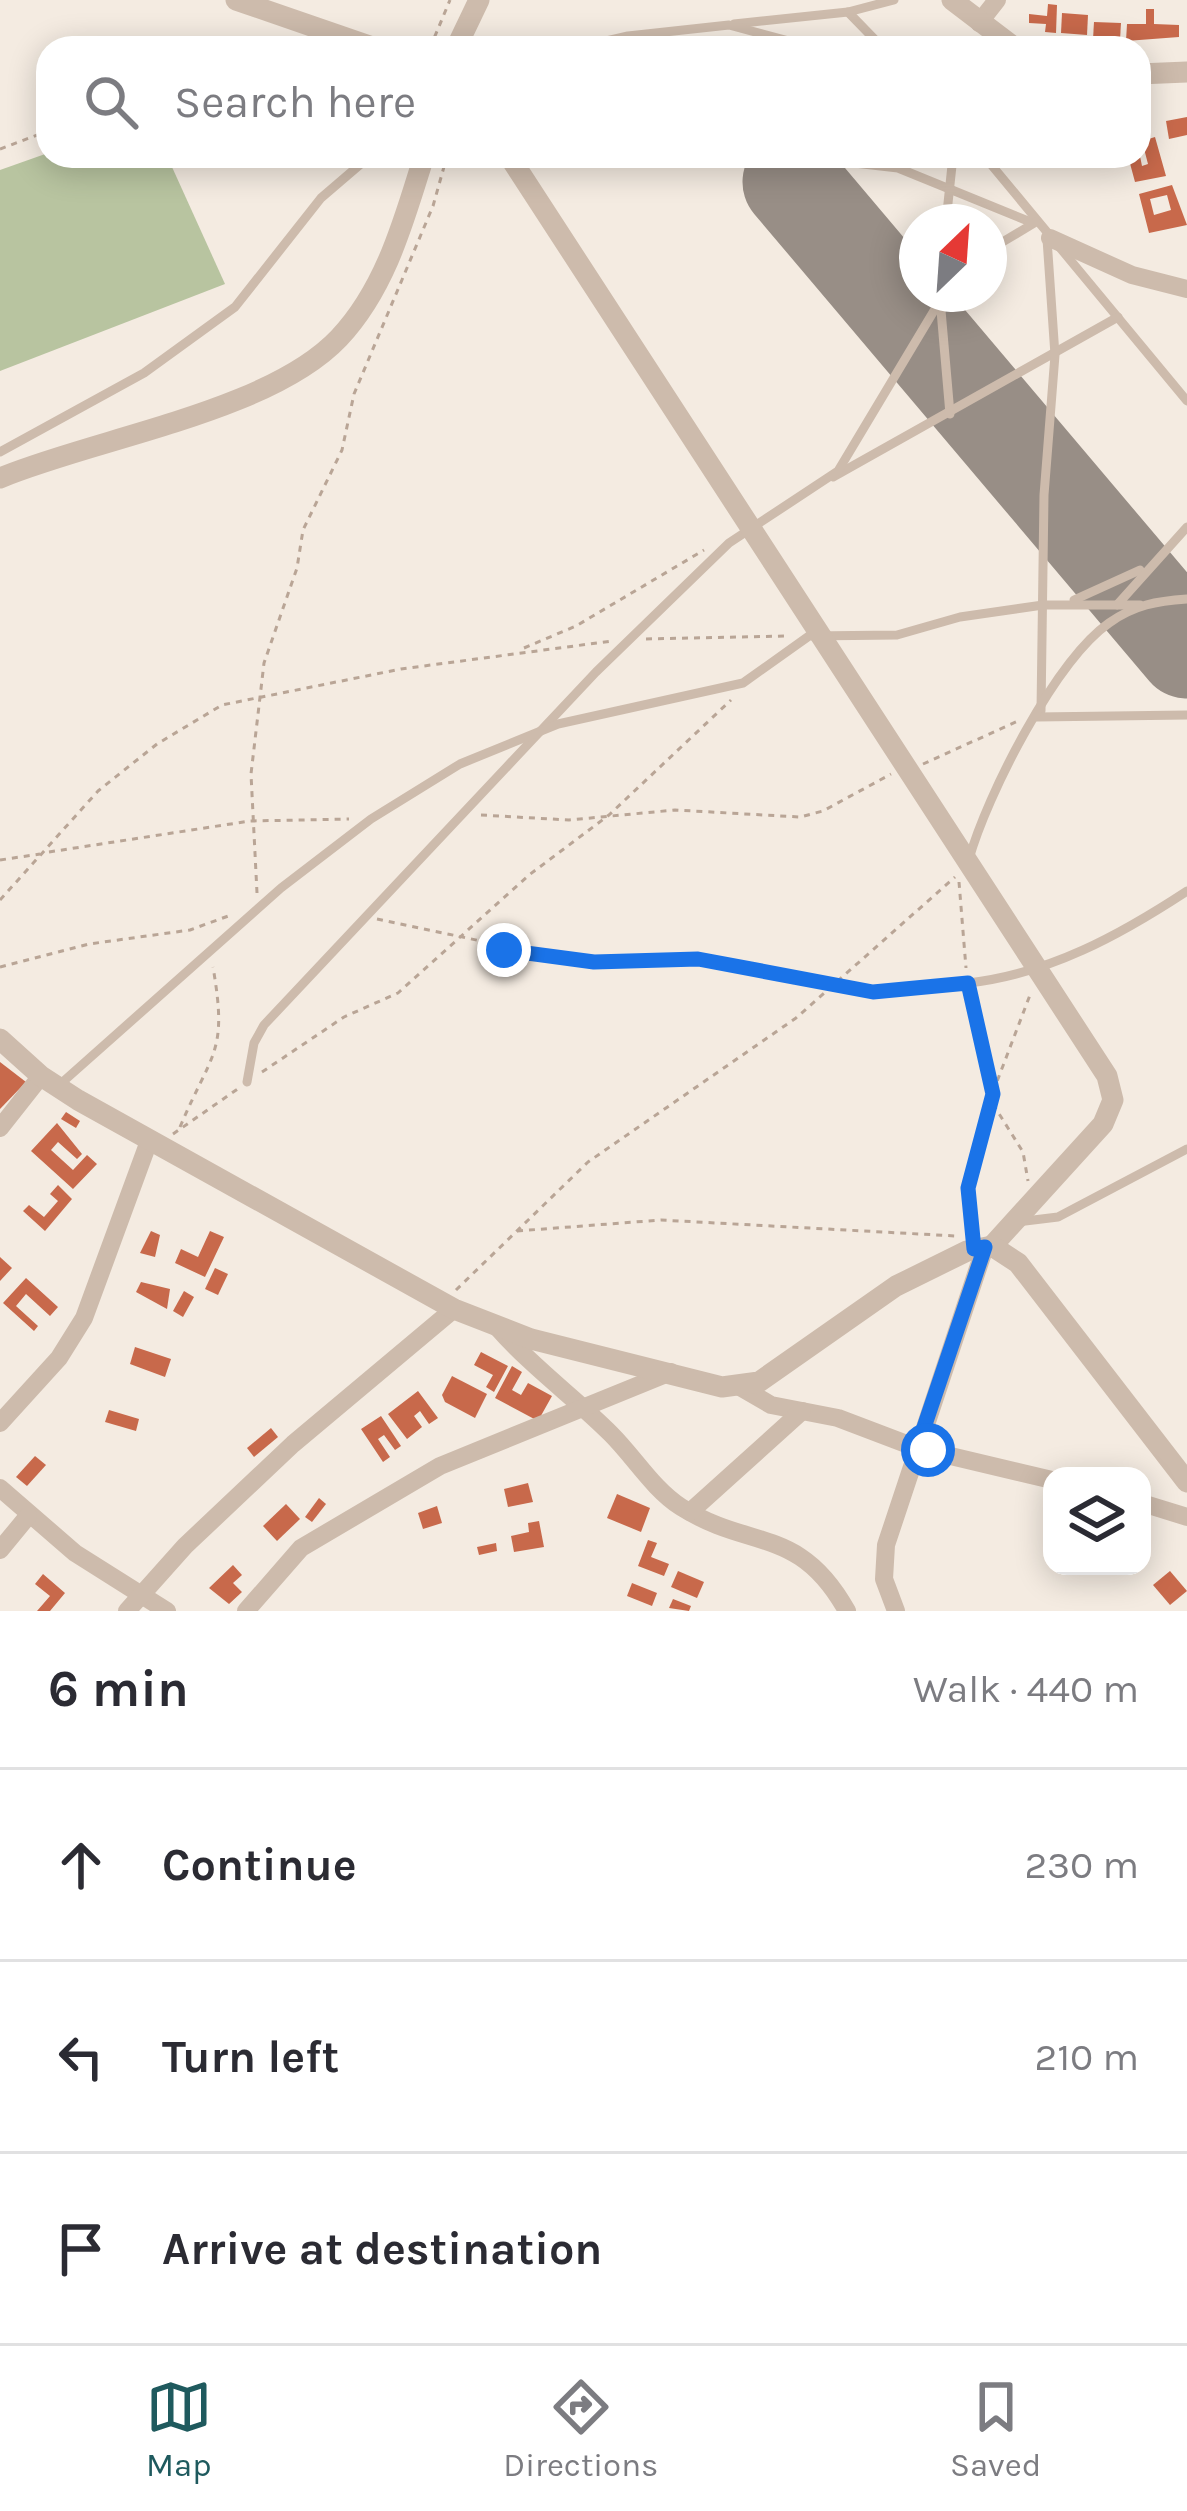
<!DOCTYPE html>
<html lang="en">
<head>
<meta charset="utf-8">
<style>
  body { margin:0; font-family:Karla,sans-serif; background:#f2f2f3; color:#2b2b33 }
  .controls { position:absolute; right:36px; bottom:36px; display:grid; overflow:hidden; border-radius:24px; box-shadow:0 6px 30px #0003 }
  .controls button { width:108px; height:108px; display:grid; place-items:center; padding:0; border:0; border-bottom:3px solid #e1e1e2; background:#fff; color:#2b2b33; font:60px sans-serif }
  .compass { position:absolute; left:899px; top:204px; width:108px; height:108px; border-radius:50%; background:#fff; box-shadow:0 6px 30px #0003; rotate:25deg }
  .stop { position:absolute; width:36px; height:36px; margin:-27px; border:9px solid #1a73e8; border-radius:50%; background:#fff }
  .stop.end { background:#1a73e8; border-color:#fff; box-shadow:0 3px 12px #0008 }
  .list { margin:0; padding:0; list-style:none }
  h2 { display:flex; justify-content:space-between; align-items:center; height:156px; margin:0; padding:0 48px; font-size:51px }
  h2 small { font-size:39px; font-weight:400; color:#7c7c81 }
  .list li { display:grid; grid-template-columns:78px 1fr auto; gap:36px; align-items:center; box-sizing:border-box; height:192px; padding:0 48px; border-top:3px solid #e1e1e2 }
  .list b { display:block; font-size:45px; white-space:nowrap }
  .list em { font-size:39px; font-style:normal; color:#7c7c81 }
  .icon { flex:none; width:66px; height:66px; fill:none; stroke:currentColor; stroke-width:2; stroke-linecap:round; stroke-linejoin:round }
  .map { position:relative; flex:none; width:1187px; height:1611px; overflow:hidden }
  .search { position:absolute; background:#fff; box-shadow:0 6px 30px #0003; left:36px; right:36px; top:36px; height:132px; display:flex; align-items:center; gap:30px; box-sizing:border-box; padding:0 42px; border-radius:36px; color:#7c7c81; font-size:45px }
  .sheet { height:732px; background:#fff }
  nav { display:flex; justify-content:space-around; align-items:center; box-sizing:border-box; height:168px; border-top:3px solid #e1e1e2; background:#fff; font-size:33px; color:#7c7c81 }
  nav a { display:grid; justify-items:center; gap:6px }
  nav .on { color:#1f5a5e }
  .map>svg:first-child { display:block }
  .green { fill:#b8c4a0 }
  .lines { fill:none; stroke-linecap:round; stroke-linejoin:round }
  .runway { stroke:#988e86; stroke-width:99 }
  .building { fill:#c8694b; fill-rule:evenodd }
  .path { stroke:#b9a596; stroke-width:3; stroke-dasharray:6 6; stroke-linecap:butt }
  .service { stroke:#cdbbac; stroke-width:9 }
  .minor { stroke:#cdbbac; stroke-width:18 }
  .tertiary { stroke:#cdbbac; stroke-width:21 }
  .route { stroke:#1a73e8; stroke-width:15 }
</style>
</head>
<body>
<div class="map">
<svg width="1187" height="1611" viewBox="0 0 1187 1611">
  <rect width="100%" height="100%" fill="#f4ebe1"/>
  <polygon class="green" points="48,153 167,156 225,284 0,371 0,170"/>
  <g class="lines">
    <polyline class="runway" points="792,182 1187,649"/>
  </g>
  <g class="building">
    <polygon points="1048,4 1057,5 1056,33 1045,32 1046,24 1029,23 1029,14 1047,16"/>
    <polygon points="1146,9 1154,9 1154,24 1179,25 1179,37 1126,41 1127,24 1146,24"/>
    <polygon points="1062,13 1088,15 1087,35 1061,33"/>
    <polygon points="1094,22 1121,23 1120,40 1093,39"/>
    <polygon points="1187,117 1187,135 1169,139 1166,121"/>
    <polygon points="1155,137 1166,176 1135,182 1128,156 1140,156 1142,166 1148,164 1142,141"/>
    <path d="M1172 185 1187 225 1149 233 1139 194ZM1167 195 1171 210 1154 215 1150 199Z"/>
    <polygon points="0,1062 26,1082 0,1109"/>
    <polygon points="66,1112 80,1121 76,1128 61,1119"/>
    <polygon points="57,1123 82,1154 77,1159 58,1142 51,1150 73,1170 87,1155 97,1164 73,1189 31,1151"/>
    <polygon points="58,1185 72,1199 45,1231 23,1211 29,1205 44,1217 58,1201 50,1194"/>
    <polygon points="151,1231 160,1235 155,1257 140,1253"/>
    <polygon points="210,1231 224,1237 205,1277 175,1263 181,1249 198,1257"/>
    <polygon points="0,1257 12,1268 0,1281"/>
    <polygon points="215,1268 228,1274 218,1295 205,1289"/>
    <polygon points="26,1278 58,1307 50,1316 26,1294 16,1306 38,1326 34,1331 3,1303"/>
    <polygon points="141,1282 170,1289 167,1309 136,1292"/>
    <polygon points="184,1291 194,1297 183,1317 173,1311"/>
    <polygon points="135,1347 171,1359 165,1377 130,1364"/>
    <polygon points="481,1352 508,1366 494,1392 486,1387 493,1375 474,1365"/>
    <polygon points="512,1366 522,1372 512,1390 521,1395 528,1383 552,1396 538,1421 495,1398"/>
    <polygon points="452,1376 487,1394 475,1418 445,1402 442,1395"/>
    <polygon points="418,1391 438,1418 429,1424 420,1411 414,1416 422,1427 407,1439 388,1414"/>
    <polygon points="109,1410 139,1419 136,1431 105,1422"/>
    <polygon points="381,1416 401,1446 395,1450 384,1435 378,1439 390,1457 383,1462 361,1429"/>
    <polygon points="271,1428 278,1437 254,1457 247,1448"/>
    <polygon points="35,1456 46,1465 27,1486 16,1477"/>
    <polygon points="528,1483 533,1502 508,1507 504,1489"/>
    <polygon points="617,1494 650,1508 641,1532 607,1518"/>
    <polygon points="319,1498 326,1504 312,1522 305,1517"/>
    <polygon points="286,1504 300,1519 277,1541 263,1526"/>
    <polygon points="437,1506 442,1523 423,1529 418,1513"/>
    <polygon points="539,1521 544,1547 514,1552 511,1536 529,1532 528,1523"/>
    <polygon points="648,1540 657,1543 651,1557 669,1564 664,1576 638,1566"/>
    <polygon points="496,1543 497,1551 479,1555 477,1547"/>
    <polygon points="233,1565 242,1575 233,1583 242,1592 229,1604 209,1588"/>
    <polygon points="678,1571 704,1582 697,1598 671,1587"/>
    <polygon points="1170,1571 1187,1591 1170,1605 1153,1585"/>
    <polygon points="43,1574 65,1593 50,1611 37,1611 50,1596 35,1584"/>
    <polygon points="632,1583 657,1593 652,1606 627,1596"/>
    <polygon points="673,1599 691,1606 689,1611 669,1608"/>
  </g>
  <g class="lines">
    <g class="path">
      <polyline points="430,48 450,0"/>
      <polyline points="0,149 48,131"/>
      <polyline points="646,639 786,636"/>
      <polyline points="524,648 576,626 704,550"/>
      <polyline points="923,764 1018,721"/>
      <polyline points="481,815 569,820 675,810 800,817 823,811 891,774"/>
      <polyline points="49,852 250,821 349,819"/>
      <polyline points="0,860 40,854"/>
      <polyline points="959,882 966,968"/>
      <polyline points="257,893 251,774 264,663 297,568 303,530 342,450 354,394 433,206 447,156"/>
      <polyline points="0,900 98,791 157,744 222,705 401,669 612,641"/>
      <polyline points="377,919 566,959 698,959 873,992 959,984"/>
      <polyline points="0,967 89,944 190,930 231,915"/>
      <polyline points="262,1072 344,1017 398,993 529,875 609,815 731,700"/>
      <polyline points="993,1092 1030,995"/>
      <polyline points="993,1104 1023,1152 1028,1181"/>
      <path d="M180 1127C212 1051 228 1054 213 967"/>
      <polyline points="173,1134 239,1088"/>
      <polyline points="517,1231 661,1220 956,1236"/>
      <polyline points="969,1231 968,1188 993,1094 970,995"/>
      <polyline points="456,1290 588,1162 796,1018 955,877"/>
    </g>
    <g class="service">
      <polyline points="848,12 883,48"/>
      <polyline points="734,24 848,12 894,0"/>
      <polyline points="576,48 628,36 729,25 815,48"/>
      <polyline points="793,156 898,168 1033,223"/>
      <polyline points="984,156 1187,401"/>
      <polyline points="946,222 953,156"/>
      <polyline points="989,250 1036,222"/>
      <polyline points="940,299 950,414"/>
      <polyline points="0,452 144,373 235,307 321,198 370,156"/>
      <polyline points="833,477 1118,317"/>
      <polyline points="1074,600 1140,570"/>
      <polyline points="1117,605 1187,527"/>
      <polyline points="1041,711 1044,495 1055,355 1047,239"/>
      <polyline points="1037,717 1187,715"/>
      <path d="M969 859C987 795 1055 661 1109 623 1134 605 1157 601 1187 599"/>
      <path d="M968 983C1049 974 1120 935 1187 891"/>
      <polyline points="247,1082 254,1043 264,1025 596,672 729,543 838,471 944,294"/>
      <polyline points="57,1087 281,888 371,819 460,764 558,724 743,683 809,636 897,635 960,617 1043,605 1140,605"/>
      <polyline points="1017,1222 1058,1217 1187,1149"/>
    </g>
    <g class="minor">
      <polyline points="979,23 997,0"/>
      <polyline points="1050,238 1132,275 1187,289"/>
      <polyline points="0,1128 41,1076"/>
      <path d="M497 1327C532 1367 574 1397 611 1434 635 1458 653 1489 681 1507 751 1551 799 1525 847 1611"/>
      <polyline points="740,1387 771,1405 838,1418 917,1448 1052,1480"/>
      <polyline points="0,1423 59,1358 84,1318 149,1141"/>
      <polyline points="0,1488 75,1553 167,1611"/>
      <polyline points="1142,1503 1187,1517"/>
      <polyline points="690,1512 802,1411"/>
      <polyline points="0,1550 28,1516"/>
      <polyline points="127,1611 185,1546 293,1444 454,1309"/>
      <polyline points="246,1611 301,1548 440,1466 671,1372"/>
      <polyline points="896,1611 884,1579 886,1545 985,1247"/>
    </g>
    <g class="tertiary">
      <polyline points="236,0 375,48"/>
      <polyline points="952,0 1015,48"/>
      <polyline points="456,48 479,0"/>
      <polyline points="1139,74 1187,72"/>
      <polyline points="509,156 1107,1076 1113,1100 1103,1124 992,1246"/>
      <path d="M0 478C96 438 269 412 339 338 386 288 404 220 424 156"/>
      <polyline points="0,1039 41,1076 78,1100 454,1309 531,1339 722,1387 759,1382 896,1286 967,1251 992,1246 1018,1263 1187,1482"/>
    </g>
  </g>
  <g class="lines">
    <polyline class="route" points="504,950 594,962 698,959 873,992 968,983 993,1094 968,1188 974,1249 985,1247 917,1448 928,1450"/>
  </g>
</svg>
<div class="controls">
<button><svg class="icon" aria-label="layers" viewBox="0 0 24 24"><path d="M12 4l9 5-9 5-9-5zM3 14l9 5 9-5"/></svg></button>
</div>
<svg class="compass" viewBox="-18 -18 36 36"><path d="M0-13l5 13h-10z" fill="#e53935"/><path d="M0 13l5-13h-10z" fill="#7c7c81"/></svg>
<div class="stop" style="left:928px;top:1450px"></div>
<div class="stop end" style="left:504px;top:950px"></div>
<div class="search"><svg class="icon" aria-label="search" viewBox="0 0 24 24"><circle cx="10" cy="10" r="6"/><path d="M15 15l6 6"/></svg>Search here</div>
</div>
<section class="sheet">
<h2>6 min<small>Walk · 440 m</small></h2>
<ul class="list">
<li><svg class="icon" aria-label="ahead" viewBox="0 0 24 24"><path d="M12 20V5M6 11l6-6 6 6"/></svg><div><b>Continue</b></div><em>230 m</em></li>
<li><svg class="icon" aria-label="left" viewBox="0 0 24 24"><path d="M17 20v-9H6M10 6l-5 5 5 5"/></svg><div><b>Turn left</b></div><em>210 m</em></li>
<li><svg class="icon" aria-label="arrive" viewBox="0 0 24 24"><path d="M6 21V4h12l-3 4 3 4H6"/></svg><div><b>Arrive at destination</b></div></li>
</ul>
</section>
<nav>
<a class="on"><svg class="icon" aria-label="map" viewBox="0 0 24 24"><path d="M3 6l6-2 6 2 6-2v14l-6 2-6-2-6 2zM9 4v14M15 6v14"/></svg>Map</a>
<a><svg class="icon" aria-label="directions" viewBox="0 0 24 24"><path d="M12 3l9 9-9 9-9-9zM9 14v-3h6M13 9l2 2-2 2"/></svg>Directions</a>
<a><svg class="icon" aria-label="saved" viewBox="0 0 24 24"><path d="M7 4h10v16l-5-4-5 4z"/></svg>Saved</a>
</nav>
</body>
</html>
